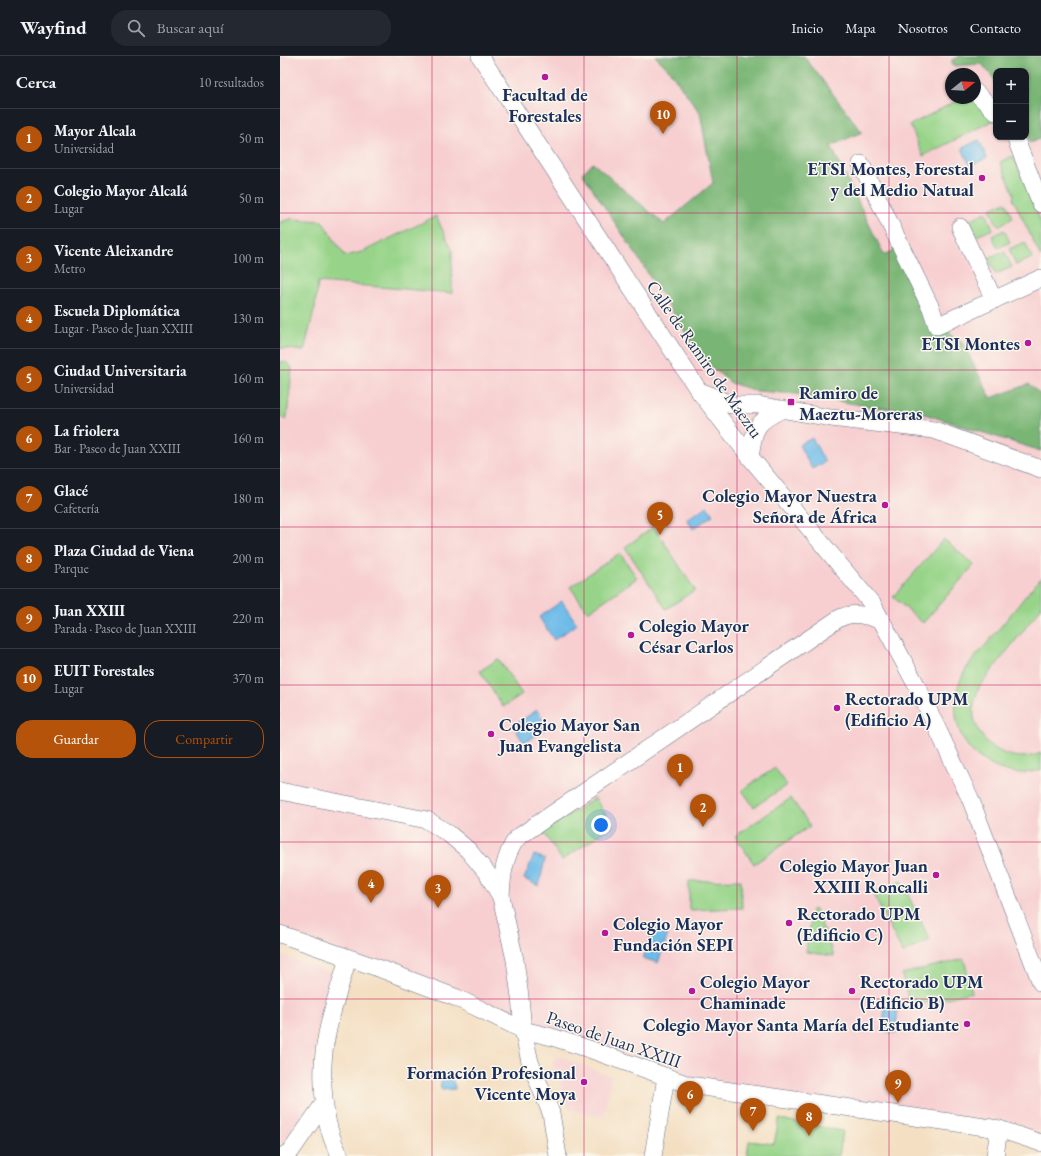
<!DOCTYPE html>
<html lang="es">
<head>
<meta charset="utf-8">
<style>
  body { margin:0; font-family:"EB Garamond",serif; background:#242831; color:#f1f3f6 }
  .controls { position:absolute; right:12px; top:12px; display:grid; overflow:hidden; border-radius:8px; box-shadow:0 1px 3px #0004 }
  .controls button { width:36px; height:36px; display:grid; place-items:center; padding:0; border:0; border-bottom:1px solid #363941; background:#171b24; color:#f1f3f6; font:20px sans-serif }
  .compass { position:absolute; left:665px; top:12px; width:36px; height:36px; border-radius:50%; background:#171b24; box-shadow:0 1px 3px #0004; rotate:72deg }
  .you { position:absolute; left:321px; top:769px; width:14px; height:14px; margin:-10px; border:3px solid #fff; border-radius:50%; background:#1a73e8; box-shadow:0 0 0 6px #1a73e833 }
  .badge { display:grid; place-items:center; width:26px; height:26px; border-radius:50%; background:#b45309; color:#fff; font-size:13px; font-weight:700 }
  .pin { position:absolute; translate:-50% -33px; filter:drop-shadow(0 1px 2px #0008) }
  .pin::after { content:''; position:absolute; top:21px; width:14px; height:12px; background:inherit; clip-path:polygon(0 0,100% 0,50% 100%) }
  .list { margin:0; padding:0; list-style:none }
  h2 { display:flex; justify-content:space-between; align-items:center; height:52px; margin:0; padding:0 16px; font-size:17px }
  h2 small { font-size:13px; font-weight:400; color:#9ea1a6 }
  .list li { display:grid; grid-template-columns:26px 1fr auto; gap:12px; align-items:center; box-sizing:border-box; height:60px; padding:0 16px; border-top:1px solid #363941 }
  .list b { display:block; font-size:15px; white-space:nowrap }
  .list p { margin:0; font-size:13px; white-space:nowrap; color:#9ea1a6 }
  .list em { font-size:13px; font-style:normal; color:#9ea1a6 }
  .actions { display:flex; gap:8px; padding:12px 16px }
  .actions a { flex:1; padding:9px 0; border:1px solid #b45309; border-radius:16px; text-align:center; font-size:14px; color:#b45309 }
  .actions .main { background:#b45309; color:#fff }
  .icon { flex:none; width:22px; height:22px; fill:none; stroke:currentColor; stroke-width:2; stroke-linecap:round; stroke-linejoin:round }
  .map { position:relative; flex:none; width:761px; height:1100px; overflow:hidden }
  header { display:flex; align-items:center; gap:24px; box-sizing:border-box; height:56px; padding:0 20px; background:#171b24; border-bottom:1px solid #363941 }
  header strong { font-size:19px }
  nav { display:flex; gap:22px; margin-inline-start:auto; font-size:14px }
  .search { width:280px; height:36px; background:#242831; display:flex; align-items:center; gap:10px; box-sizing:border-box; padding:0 14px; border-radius:16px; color:#9ea1a6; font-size:15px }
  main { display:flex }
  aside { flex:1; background:#171b24 }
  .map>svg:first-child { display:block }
  .built { fill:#f7cfd0; fill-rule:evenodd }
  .green { fill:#97d489; stroke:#598274 }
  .forest { fill:#79b675; stroke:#4a726a }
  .water { fill:#6dbbe8; stroke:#4475a3 }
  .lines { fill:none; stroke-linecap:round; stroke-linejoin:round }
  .minor-casing { stroke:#676d81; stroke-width:18 }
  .minor { stroke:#fff; stroke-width:17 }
  .grid { fill:none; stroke:#c2185b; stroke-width:1; stroke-opacity:0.55 }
  .poi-dot { fill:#b5179e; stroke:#fbf7ec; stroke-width:1.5 }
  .labels { text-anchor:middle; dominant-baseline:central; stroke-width:3; stroke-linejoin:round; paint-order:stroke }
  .poi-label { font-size:18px; font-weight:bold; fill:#1b2f5e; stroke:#fbf7ec; text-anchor:start }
  .street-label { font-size:18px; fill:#1b2f5e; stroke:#fbf7ec }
</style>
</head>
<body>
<header>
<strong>Wayfind</strong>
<div class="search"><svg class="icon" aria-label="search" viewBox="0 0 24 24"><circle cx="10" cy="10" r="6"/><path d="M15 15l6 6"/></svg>Buscar aquí</div>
<nav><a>Inicio</a><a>Mapa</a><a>Nosotros</a><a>Contacto</a></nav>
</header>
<main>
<aside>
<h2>Cerca<small>10 resultados</small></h2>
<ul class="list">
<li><span class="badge">1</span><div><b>Mayor Alcala</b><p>Universidad</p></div><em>50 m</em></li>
<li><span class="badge">2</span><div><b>Colegio Mayor Alcalá</b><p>Lugar</p></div><em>50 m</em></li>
<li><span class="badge">3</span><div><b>Vicente Aleixandre</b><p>Metro</p></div><em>100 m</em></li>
<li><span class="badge">4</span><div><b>Escuela Diplomática</b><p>Lugar · Paseo de Juan XXIII</p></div><em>130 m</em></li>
<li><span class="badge">5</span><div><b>Ciudad Universitaria</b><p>Universidad</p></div><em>160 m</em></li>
<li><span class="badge">6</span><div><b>La friolera</b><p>Bar · Paseo de Juan XXIII</p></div><em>160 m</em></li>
<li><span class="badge">7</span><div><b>Glacé</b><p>Cafetería</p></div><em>180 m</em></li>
<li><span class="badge">8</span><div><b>Plaza Ciudad de Viena</b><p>Parque</p></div><em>200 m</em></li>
<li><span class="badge">9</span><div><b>Juan XXIII</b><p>Parada · Paseo de Juan XXIII</p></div><em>220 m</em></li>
<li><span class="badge">10</span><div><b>EUIT Forestales</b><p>Lugar</p></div><em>370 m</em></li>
</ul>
<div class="actions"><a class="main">Guardar</a><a>Compartir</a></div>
</aside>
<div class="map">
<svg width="761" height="1100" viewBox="0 0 761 1100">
  <rect width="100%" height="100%" fill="#fbf7ec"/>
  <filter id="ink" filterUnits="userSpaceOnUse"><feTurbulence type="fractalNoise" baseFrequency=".025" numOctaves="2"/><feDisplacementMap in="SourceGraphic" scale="8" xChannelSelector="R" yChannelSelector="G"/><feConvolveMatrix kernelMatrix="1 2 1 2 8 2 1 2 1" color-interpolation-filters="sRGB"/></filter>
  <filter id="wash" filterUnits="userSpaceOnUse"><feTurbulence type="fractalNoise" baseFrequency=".012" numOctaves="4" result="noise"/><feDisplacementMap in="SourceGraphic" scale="16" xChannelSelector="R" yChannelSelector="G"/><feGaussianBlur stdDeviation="0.9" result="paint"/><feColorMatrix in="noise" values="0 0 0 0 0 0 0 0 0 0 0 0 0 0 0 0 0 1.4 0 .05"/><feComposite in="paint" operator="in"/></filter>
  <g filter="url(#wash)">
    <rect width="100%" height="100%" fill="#f4dfc3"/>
    <g class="built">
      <path d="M0 0H761V1074L742 1080 409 1029 0 878ZM716 15H746V81H716ZM671 18H695V42H671Z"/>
      <polygon points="0,898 54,918 43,950 35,988 33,1013 34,1039 7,1082 0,1089"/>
      <polygon points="278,1000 331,1020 324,1061 289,1053 272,1005"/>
    </g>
    <g class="green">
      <polygon points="682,42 694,42 716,63 643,100 630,69"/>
      <polygon points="733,100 761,166 761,201 733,143 734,138 720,106"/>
      <polygon points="726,146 733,162 718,170 710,153"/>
      <polygon points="706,156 713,173 697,180 689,164"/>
      <polygon points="156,160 172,194 172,237 38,226 35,251 24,295 0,292 0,166 11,163 42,165 65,200 82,196"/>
      <polygon points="724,174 730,186 718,192 712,180"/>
      <polygon points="745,186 752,202 736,209 729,193"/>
      <polygon points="724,195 732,211 716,218 708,202"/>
      <path d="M0 305C6 306 10 307 12 313L7 361 6 364 0 361Z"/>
      <polygon points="374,471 415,534 386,553 345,491"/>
      <polygon points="664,483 694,509 643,567 613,541"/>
      <polygon points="340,497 357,522 308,556 290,531"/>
      <path d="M761 521V552L699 631C696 641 692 650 694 661 700 692 733 709 761 697V714C736 721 716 715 696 699 673 680 669 640 685 615 691 604 701 595 709 585 727 563 744 542 761 521Z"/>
      <polygon points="218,603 242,638 223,651 200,615"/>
      <polygon points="495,712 507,729 474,751 462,734"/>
      <polygon points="315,742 333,770 282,804 263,776"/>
      <polygon points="511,742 530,770 474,808 455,780"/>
      <polygon points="461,824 462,852 409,854 409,825"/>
      <polygon points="621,825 650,884 623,897 593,838"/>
      <polygon points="534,853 536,855 554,900 526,896 532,854"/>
      <polygon points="684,903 692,936 630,951 622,918"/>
      <polygon points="499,1063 563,1075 559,1100 467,1100 469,1085 494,1088"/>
    </g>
    <g class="forest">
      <polygon points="375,0 524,0 582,76 551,90 560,108 604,199 615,194 646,262 682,286 711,342 749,328 761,339 761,395 635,355 593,351 516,338 477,335 451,327 424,305 353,194 302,117 313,107 384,168 433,127 420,57 389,14"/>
      <polygon points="679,0 761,0 761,82 750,87 746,72 746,15 716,15 716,29 714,23 702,8 672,10 672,4"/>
    </g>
    <g class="water">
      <polygon points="699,84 707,102 690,110 682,92"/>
      <polygon points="532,382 545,406 532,413 519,389"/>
      <polygon points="427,450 433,459 413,473 407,463"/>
      <polygon points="282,545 297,568 274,584 259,561"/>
      <polygon points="257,654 268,671 244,687 233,670"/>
      <polygon points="254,799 265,803 259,830 244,823"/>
      <polygon points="373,873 388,878 378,907 363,902"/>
      <polygon points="605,951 618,953 615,977 602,975"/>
      <path d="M163 1018C170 1021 175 1025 175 1033L162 1034 160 1032Z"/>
    </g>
  </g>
  <g filter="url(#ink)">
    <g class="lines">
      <g class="minor-casing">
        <g id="minor">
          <polyline points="200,0 419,335 470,401 593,549 639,634 690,742 761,927"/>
          <polyline points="695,36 716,56"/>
          <polyline points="735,81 761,148"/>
          <polyline points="581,108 651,252 657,270 761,222"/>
          <polyline points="680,171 714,244"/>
          <polyline points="419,335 430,339 451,349 478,349 551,362 654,374 761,413"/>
          <path d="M470 401C475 371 474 367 503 353"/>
          <polyline points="0,735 147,764 169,778 188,794 207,817 221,841 235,904 240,941 243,974 250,1006 271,1057 278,1100"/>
          <path d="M221 841C222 820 224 800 237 782L558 563C573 555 586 559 602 565"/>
          <polyline points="0,878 101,913 177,942 243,974 272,981 312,994 409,1029 719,1073 761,1087"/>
          <polyline points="3,1100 11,1095 44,1047"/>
          <path d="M60 1100C42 1068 39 1014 47 978 52 952 61 927 68 902"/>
          <polyline points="373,1100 386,1021"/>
          <polyline points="715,1100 719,1073"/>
        </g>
      </g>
      <use href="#minor" class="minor"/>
    </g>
  </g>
  <path class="grid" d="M152 0V1100M304 0V1100M457 0V1100M609 0V1100M0 157H761M0 314H761M0 471H761M0 629H761M0 786H761M0 943H761"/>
  <g class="poi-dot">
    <circle cx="265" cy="21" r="4"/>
    <circle cx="702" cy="122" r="4"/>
    <circle cx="748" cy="287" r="4"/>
    <rect x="507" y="342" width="8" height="8" rx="2"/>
    <circle cx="605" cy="449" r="4"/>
    <circle cx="351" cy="579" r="4"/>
    <circle cx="557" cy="652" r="4"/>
    <circle cx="211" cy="678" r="4"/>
    <circle cx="656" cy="819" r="4"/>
    <circle cx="509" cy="867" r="4"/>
    <circle cx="325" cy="877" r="4"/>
    <circle cx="412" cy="935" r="4"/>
    <circle cx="572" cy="935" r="4"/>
    <circle cx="687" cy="968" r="4"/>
    <circle cx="304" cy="1026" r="4"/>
  </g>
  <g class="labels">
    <g class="poi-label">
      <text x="265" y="38" text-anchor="middle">Facultad de<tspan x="265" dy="21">Forestales</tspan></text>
      <text x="694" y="112" text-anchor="end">ETSI Montes, Forestal<tspan x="694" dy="21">y del Medio Natual</tspan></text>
      <text x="740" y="287" text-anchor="end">ETSI Montes</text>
      <text x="519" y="336">Ramiro de<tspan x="519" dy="21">Maeztu-Moreras</tspan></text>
      <text x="597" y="439" text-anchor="end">Colegio Mayor Nuestra<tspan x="597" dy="21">Señora de África</tspan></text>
      <text x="359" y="569">Colegio Mayor<tspan x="359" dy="21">César Carlos</tspan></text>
      <text x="565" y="642">Rectorado UPM<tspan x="565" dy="21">(Edificio A)</tspan></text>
      <text x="219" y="668">Colegio Mayor San<tspan x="219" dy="21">Juan Evangelista</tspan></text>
      <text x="648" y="809" text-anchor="end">Colegio Mayor Juan<tspan x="648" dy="21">XXIII Roncalli</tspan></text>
      <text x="517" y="857">Rectorado UPM<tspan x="517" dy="21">(Edificio C)</tspan></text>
      <text x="333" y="867">Colegio Mayor<tspan x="333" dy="21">Fundación SEPI</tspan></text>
      <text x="420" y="925">Colegio Mayor<tspan x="420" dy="21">Chaminade</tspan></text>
      <text x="580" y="925">Rectorado UPM<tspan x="580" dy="21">(Edificio B)</tspan></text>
      <text x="679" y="968" text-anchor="end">Colegio Mayor Santa María del Estudiante</text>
      <text x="296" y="1016" text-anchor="end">Formación Profesional<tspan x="296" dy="21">Vicente Moya</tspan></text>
    </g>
    <g class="street-label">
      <text transform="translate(425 303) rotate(55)">Calle de Ramiro de Maeztu</text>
      <text transform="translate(334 983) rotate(19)">Paseo de Juan XXIII</text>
    </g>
  </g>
</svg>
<div class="controls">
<button>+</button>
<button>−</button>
</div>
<svg class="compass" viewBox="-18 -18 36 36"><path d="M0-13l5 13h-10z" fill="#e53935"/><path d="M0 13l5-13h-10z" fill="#9ea1a6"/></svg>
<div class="you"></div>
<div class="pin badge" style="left:400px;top:731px">1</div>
<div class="pin badge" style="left:423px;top:771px">2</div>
<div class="pin badge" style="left:158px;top:852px">3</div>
<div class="pin badge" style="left:91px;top:847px">4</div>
<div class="pin badge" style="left:380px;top:479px">5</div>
<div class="pin badge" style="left:410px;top:1058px">6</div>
<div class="pin badge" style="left:473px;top:1075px">7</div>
<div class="pin badge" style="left:529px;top:1080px">8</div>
<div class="pin badge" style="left:618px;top:1047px">9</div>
<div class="pin badge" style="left:383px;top:78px">10</div>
</div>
</main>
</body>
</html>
